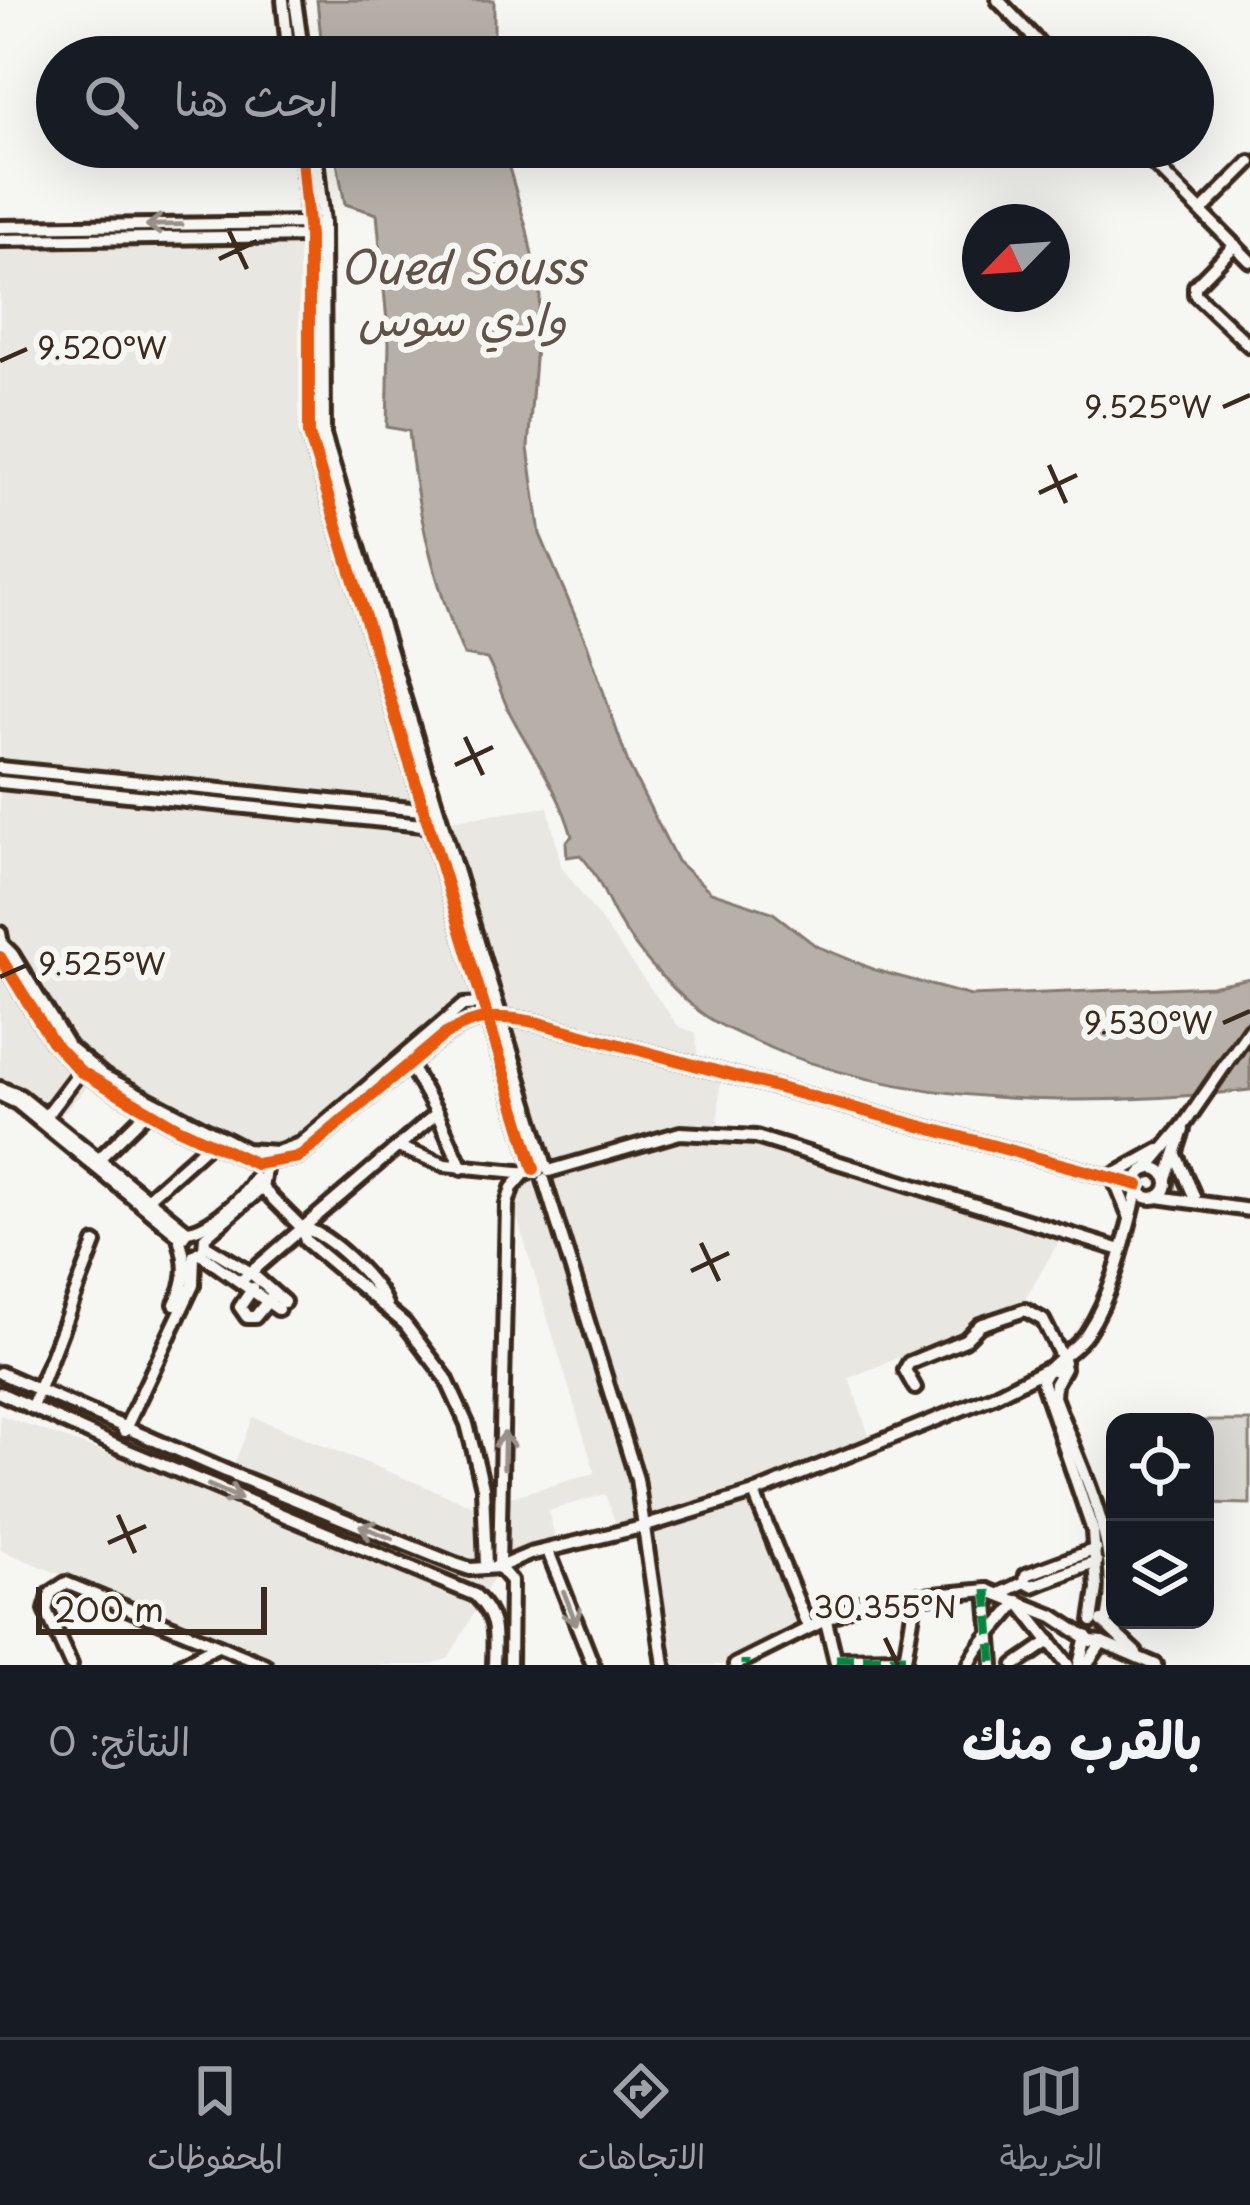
<!DOCTYPE html>
<html lang="ar">
<head>
<meta charset="utf-8">
<style>
  body { margin:0; font-family:"Playpen Sans","Playpen Sans Arabic",sans-serif; background:#242831; color:#f1f3f6; direction:rtl }
  .controls { position:absolute; right:36px; bottom:36px; display:grid; overflow:hidden; border-radius:24px; box-shadow:0 12px 48px #0002 }
  .controls button { width:108px; height:108px; display:grid; place-items:center; padding:0; border:0; border-bottom:3px solid #363941; background:#171b24; color:#f1f3f6; font:60px sans-serif }
  .compass { position:absolute; left:962px; top:204px; width:108px; height:108px; border-radius:50%; background:#171b24; box-shadow:0 12px 48px #0002; rotate:245deg }
  .scale { position:absolute; left:36px; bottom:30px; width:231px; box-sizing:border-box; padding-left:12px; border:6px solid #3b2a1e; border-top:0; font-size:33px; line-height:42px; white-space:nowrap; color:#3b2a1e; -webkit-text-stroke:9px #f6f6f2; paint-order:stroke }
  .list { margin:0; padding:0; list-style:none }
  h2 { display:flex; justify-content:space-between; align-items:center; height:156px; margin:0; padding:0 48px; font-size:51px }
  h2 small { font-size:39px; font-weight:400; color:#9ea1a6 }
  .icon { flex:none; width:66px; height:66px; fill:none; stroke:currentColor; stroke-width:2; stroke-linecap:round; stroke-linejoin:round }
  .map { position:relative; flex:none; width:1250px; height:1665px; overflow:hidden; direction:ltr }
  .search { position:absolute; background:#171b24; box-shadow:0 12px 48px #0002; left:36px; right:36px; top:36px; height:132px; display:flex; align-items:center; gap:30px; box-sizing:border-box; padding:0 42px; border-radius:66px; color:#9ea1a6; font-size:45px }
  .sheet { height:372px; background:#171b24 }
  nav { display:flex; justify-content:space-around; align-items:center; box-sizing:border-box; height:168px; border-top:3px solid #363941; background:#171b24; font-size:33px; color:#9ea1a6 }
  nav a { display:grid; justify-items:center; gap:6px }
  nav .on { color:#8c9099 }
  .map>svg:first-child { display:block }
  .built { fill:#e8e7e2 }
  .green { fill:#dad9d3; stroke:#8a8278; stroke-width:3 }
  .water { fill:#b6b0a9; stroke:#857a71; stroke-width:3 }
  .lines { fill:none; stroke-linecap:round; stroke-linejoin:round }
  .minor-casing { stroke:#3b2a1e; stroke-width:20 }
  .minor { stroke:#f6f6f2; stroke-width:10 }
  .quiet { stroke:#00873e; stroke-width:9; stroke-dasharray:18 9; stroke-linecap:butt }
  .cycleway-casing { stroke:#f6f6f2; stroke-width:20 }
  .cycleway { stroke:#e8590c; stroke-width:12 }
  .oneway { stroke:#989088 }
  .ticks { fill:none; stroke:#3b2a1e; stroke-width:4.5 }
  .labels { text-anchor:middle; dominant-baseline:central; stroke-width:12; stroke-linejoin:round; paint-order:stroke }
  .water-label { font-size:45px; font-style:italic; fill:#605248; stroke:#f6f6f2 }
  .ticks-label { font-size:30px; text-anchor:middle; fill:#3b2a1e; stroke:#f6f6f2; stroke-width:12; stroke-linejoin:round; paint-order:stroke }
</style>
</head>
<body>
<div class="map">
<svg width="1250" height="1665" viewBox="0 0 1250 1665">
  <rect width="100%" height="100%" fill="#f6f6f2"/>
  <filter id="ink" filterUnits="userSpaceOnUse"><feTurbulence type="fractalNoise" baseFrequency=".00833" numOctaves="2"/><feDisplacementMap in="SourceGraphic" scale="24" xChannelSelector="R" yChannelSelector="G"/><feConvolveMatrix kernelMatrix="1 2 1 2 8 2 1 2 1" color-interpolation-filters="sRGB"/></filter>
  <g filter="url(#ink)">
    <polygon class="built" points="0,229 318,230 320,437 435,823 548,807 561,866 678,1026 696,1033 697,1054 720,1083 718,1127 1064,1232 1021,1307 849,1378 872,1444 757,1491 808,1627 733,1665 664,1665 650,1522 619,1533 605,1494 548,1511 557,1545 502,1562 449,1658 428,1665 267,1665 239,1653 236,1645 0,1550 0,1415 222,1495 253,1417 476,1507 595,1473 502,1168 525,1167 485,1031 473,1032 386,1085 299,1153 264,1165 93,1080 53,1125 0,1090"/>
    <polygon class="green" points="1204,1421 1250,1421 1250,1504 1205,1503"/>
    <g class="water">
      <polygon points="317,0 494,0 494,57 323,57"/>
      <path d="M334 147H503L527 230 540 296 528 448 540 534 587 644 629 766 677 861 711 892 772 912 816 946 875 970 971 996 1211 986 1250 978V1090C1092 1107 905 1109 757 1042 736 1033 711 1022 694 1007 666 983 635 950 617 918 605 897 597 872 580 855L567 857 566 842 572 836C558 787 533 757 510 713 501 696 497 677 487 659L464 655C435 585 416 507 409 431L387 427 389 343 377 214 345 204Z"/>
    </g>
    <g class="lines">
      <g class="minor-casing">
        <g id="minor">
          <polyline points="283,0 289,57"/>
          <polyline points="295,0 303,57"/>
          <polyline points="998,0 1052,57"/>
          <polyline points="301,147 309,236 309,434 534,1169"/>
          <polyline points="315,147 323,223 324,435 546,1166"/>
          <polyline points="1137,147 1250,261"/>
          <polyline points="1201,211 1250,162"/>
          <polyline points="0,227 314,223"/>
          <polyline points="0,240 315,236"/>
          <polyline points="1235,245 1195,286 1195,294 1250,346"/>
          <polyline points="0,768 431,811"/>
          <polyline points="0,782 432,826"/>
          <polyline points="0,933 2,944 12,954 69,1047 104,1076 246,1150 277,1152 300,1144 463,1005 484,1004"/>
          <path d="M0 957 52 1041 80 1071 178 1128 256 1164 299 1157 444 1035C479 1014 499 1015 539 1023L1138 1185"/>
          <path d="M0 1088 20 1096 187 1231C209 1229 244 1198 255 1178"/>
          <polyline points="0,1095 17,1103 181,1237"/>
          <polyline points="437,1113 462,1168"/>
          <polyline points="46,1116 80,1071"/>
          <polyline points="398,1147 445,1165 528,1173"/>
          <polyline points="1177,1157 1194,1196"/>
          <polyline points="100,1158 149,1110"/>
          <circle cx="1152" cy="1183" r="15"/>
          <polyline points="1147,1169 1183,1126 1250,1029"/>
          <polyline points="549,1171 680,1133 756,1137 1121,1250"/>
          <polyline points="1112,1176 1159,1150"/>
          <polyline points="1113,1177 1130,1218"/>
          <polyline points="1167,1179 1183,1130"/>
          <polyline points="254,1180 302,1228 306,1241 405,1324 446,1378 467,1424 483,1487 486,1566"/>
          <polyline points="544,1180 637,1479 664,1665"/>
          <polyline points="1158,1197 1250,1210"/>
          <polyline points="148,1198 212,1141"/>
          <path d="M302 1228C326 1230 382 1285 387 1308"/>
          <polyline points="205,1245 251,1273 284,1302"/>
          <polyline points="199,1253 278,1309"/>
          <polyline points="242,1280 437,1113 406,1058"/>
          <polyline points="253,1288 240,1307 247,1317 255,1317 272,1296"/>
          <path d="M175 1304C187 1281 187 1264 180 1241L187 1231"/>
          <path d="M1064 1368 1055 1384 1054 1397C1079 1466 1126 1549 1106 1624"/>
          <polyline points="0,1373 237,1476 455,1564 470,1569 499,1567 511,1581 510,1665"/>
          <polyline points="915,1388 905,1370 909,1363 965,1340 980,1325 1025,1310 1043,1320 1064,1362"/>
          <path d="M0 1393 117 1446 475 1595C498 1618 495 1633 494 1665"/>
          <polyline points="32,1407 95,1243"/>
          <polyline points="124,1431 193,1285 194,1255 204,1249 205,1237 262,1188 266,1163"/>
          <polyline points="754,1493 808,1627"/>
          <polyline points="548,1551 593,1665"/>
          <polyline points="499,1567 530,1554 646,1526 754,1493 991,1397 1047,1369 1061,1371"/>
          <polyline points="499,1567 507,1204 512,1188 524,1174"/>
          <polyline points="1025,1582 1032,1586 1097,1562"/>
          <polyline points="987,1590 993,1665"/>
          <polyline points="1002,1593 1025,1582 1026,1575 1096,1549"/>
          <polyline points="1020,1604 1068,1665"/>
          <polyline points="825,1617 836,1662"/>
          <path d="M1092 1621 1097 1589 1093 1531 1042 1381C1049 1361 1075 1352 1087 1333 1114 1292 1126 1235 1138 1188"/>
          <polyline points="1102,1621 1136,1653"/>
          <polyline points="836,1659 905,1658"/>
          <polyline points="71,1665 46,1610 51,1593 66,1583 265,1665"/>
          <polyline points="180,1665 217,1646"/>
          <polyline points="735,1665 861,1602 987,1590 1053,1616 1091,1641 1102,1642 1156,1665"/>
          <polyline points="904,1665 916,1595"/>
          <path d="M969 1665C980 1640 1002 1624 1018 1601"/>
          <polyline points="1015,1665 1050,1641"/>
          <polyline points="1079,1665 1086,1636"/>
          <polyline points="1086,1665 1102,1642"/>
        </g>
      </g>
      <use href="#minor" class="minor"/>
      <g class="quiet">
        <polyline points="987,1590 993,1665"/>
        <polyline points="836,1659 905,1658"/>
        <polyline points="745,1660 745,1665"/>
      </g>
      <g class="cycleway-casing">
        <g id="cycleway">
          <polyline points="301,147 309,236 309,434 534,1169"/>
          <path d="M0 957 52 1041 80 1071 178 1128 256 1164 299 1157 444 1035C479 1014 499 1015 539 1023L1138 1185"/>
        </g>
      </g>
      <use href="#cycleway" class="cycleway"/>
    </g>
    <defs><path id="oneway-shaft" d="M-6 0H5M1.5-3L5.5 0L1.5 3" fill="none" stroke-width="1.6" stroke-linecap="round" stroke-linejoin="round" transform="scale(3)"/></defs>
    <g class="oneway">
      <use href="#oneway-shaft" transform="translate(164 225) rotate(179)"/>
      <use href="#oneway-shaft" transform="translate(504 1450) rotate(-89)"/>
      <use href="#oneway-shaft" transform="translate(225 1492) rotate(23)"/>
      <use href="#oneway-shaft" transform="translate(376 1532) rotate(-158)"/>
      <use href="#oneway-shaft" transform="translate(570 1608) rotate(69)"/>
    </g>
  </g>
  <path class="ticks" d="M229 231 247 269M219 259 257 241M0 361 27 349M1223 407 1250 395M1049 465 1066 503M1039 493 1077 475M465 737 483 775M455 765 493 747M0 977 27 965M1223 1023 1250 1011M701 1243 719 1281M691 1271 729 1253M118 1515 135 1553M108 1543 146 1526M885 1638 898 1665"/>
  <g class="labels">
    <g class="water-label">
      <text x="462" y="265">Oued Souss<tspan x="462" dy="52">وادي سوس</tspan></text>
    </g>
  </g>
  <g class="ticks-label">
    <text x="102" y="359">9.520°W</text>
    <text x="1148" y="418">9.525°W</text>
    <text x="102" y="975">9.525°W</text>
    <text x="1148" y="1034">9.530°W</text>
    <text x="885" y="1618">30.355°N</text>
  </g>
</svg>
<div class="controls">
<button><svg class="icon" aria-label="locate" viewBox="0 0 24 24"><circle cx="12" cy="12" r="6"/><path d="M12 2v4M12 18v4M2 12h4M18 12h4"/></svg></button>
<button><svg class="icon" aria-label="layers" viewBox="0 0 24 24"><path d="M12 4l9 5-9 5-9-5zM3 14l9 5 9-5"/></svg></button>
</div>
<svg class="compass" viewBox="-18 -18 36 36"><path d="M0-13l5 13h-10z" fill="#e53935"/><path d="M0 13l5-13h-10z" fill="#9ea1a6"/></svg>
<div class="scale">200 m</div>
<div class="search"><svg class="icon" aria-label="search" viewBox="0 0 24 24"><circle cx="10" cy="10" r="6"/><path d="M15 15l6 6"/></svg>ابحث هنا</div>
</div>
<section class="sheet">
<h2>بالقرب منك<small>النتائج: 0</small></h2>
<ul class="list">
</ul>
</section>
<nav>
<a class="on"><svg class="icon" aria-label="map" viewBox="0 0 24 24"><path d="M3 6l6-2 6 2 6-2v14l-6 2-6-2-6 2zM9 4v14M15 6v14"/></svg>الخريطة</a>
<a><svg class="icon" aria-label="directions" viewBox="0 0 24 24"><path d="M12 3l9 9-9 9-9-9zM9 14v-3h6M13 9l2 2-2 2"/></svg>الاتجاهات</a>
<a><svg class="icon" aria-label="saved" viewBox="0 0 24 24"><path d="M7 4h10v16l-5-4-5 4z"/></svg>المحفوظات</a>
</nav>
</body>
</html>
